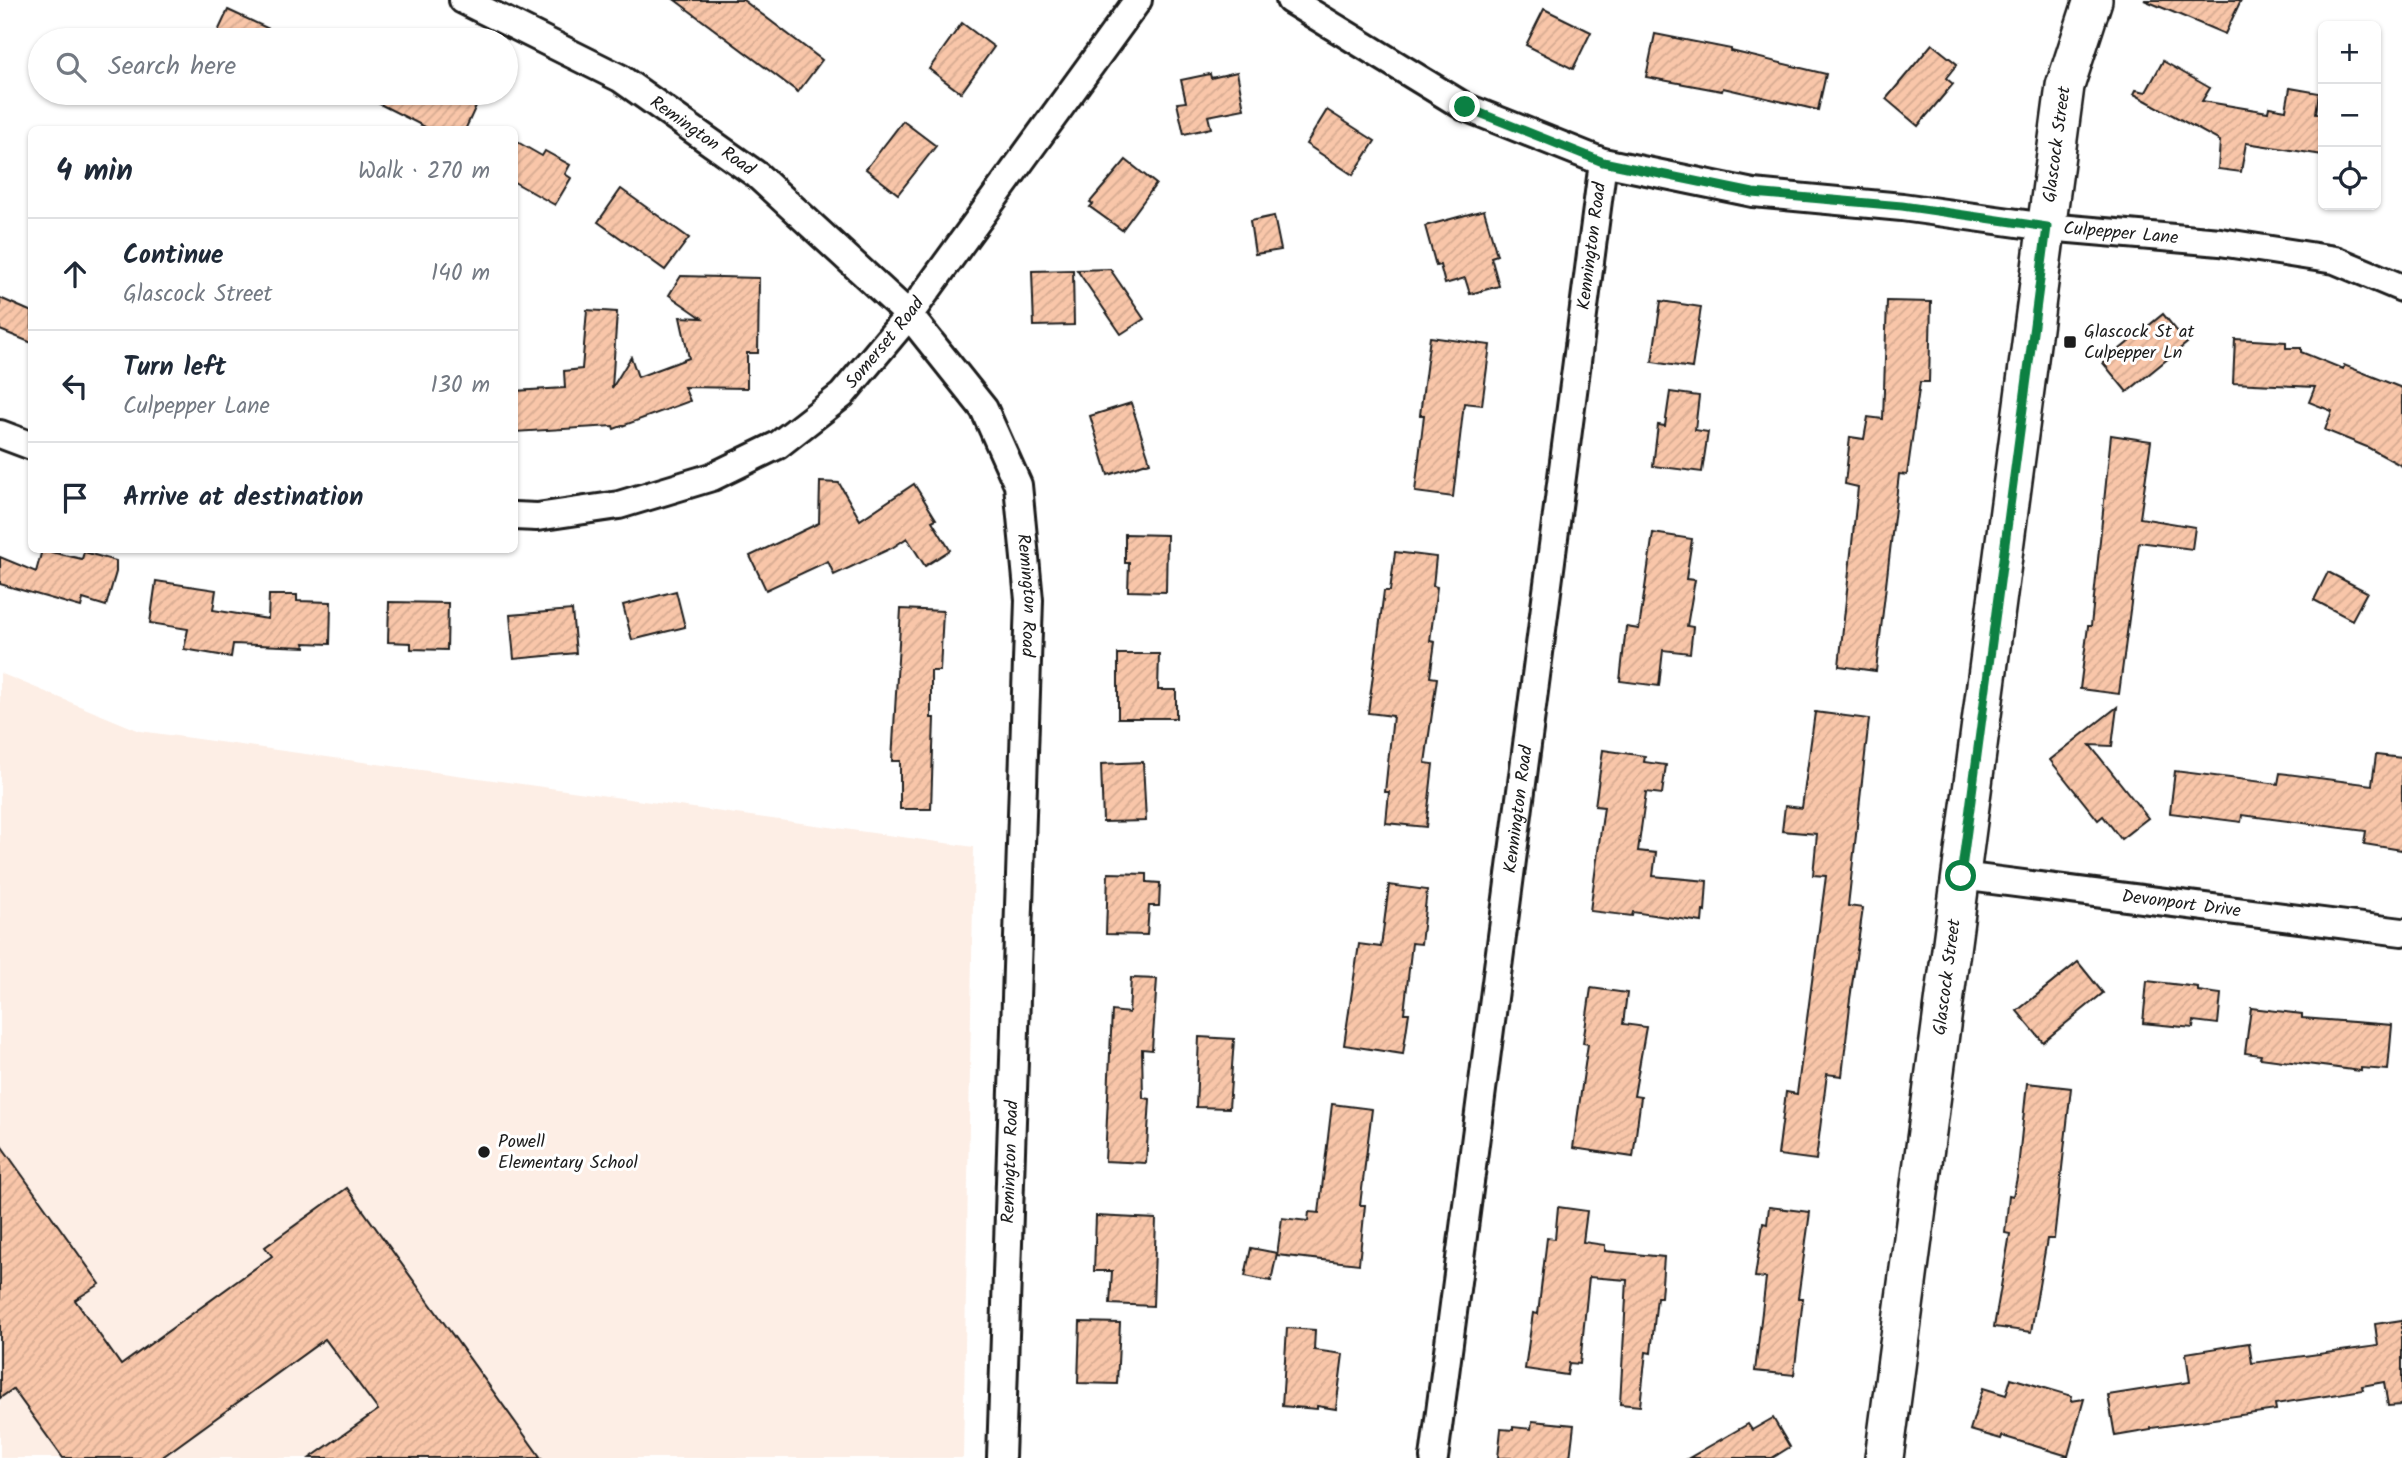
<!DOCTYPE html>
<html lang="en">
<head>
<meta charset="utf-8">
<style>
  body { margin:0; font-family:Kalam,sans-serif; background:#f6f6f7; color:#1f2937 }
  .controls { position:absolute; right:21px; top:21px; display:grid; overflow:hidden; border-radius:10px; box-shadow:0 2px 5px #0004 }
  .controls button { width:63px; height:63px; display:grid; place-items:center; padding:0; border:0; border-bottom:2px solid #e0e1e3; background:#fff; color:#1f2937; font:35px sans-serif }
  .stop { position:absolute; width:21px; height:21px; margin:-16px; border:5px solid #0b8043; border-radius:50%; background:#fff }
  .stop.end { background:#0b8043; border-color:#fff; box-shadow:0 2px 7px #0008 }
  .list { margin:0; padding:0; list-style:none }
  h2 { display:flex; justify-content:space-between; align-items:center; height:91px; margin:0; padding:0 28px; font-size:30px }
  h2 small { font-size:23px; font-weight:400; color:#747a83 }
  .list li { display:grid; grid-template-columns:46px 1fr auto; gap:21px; align-items:center; box-sizing:border-box; height:112px; padding:0 28px; border-top:2px solid #e0e1e3 }
  .list b { display:block; font-size:26px; white-space:nowrap }
  .list p { margin:0; font-size:23px; white-space:nowrap; color:#747a83 }
  .list em { font-size:23px; font-style:normal; color:#747a83 }
  .icon { flex:none; width:38px; height:38px; fill:none; stroke:currentColor; stroke-width:2; stroke-linecap:round; stroke-linejoin:round }
  .map { position:relative; flex:none; width:2402px; height:1458px; overflow:hidden }
  .search { position:absolute; background:#fff; box-shadow:0 2px 5px #0004; left:28px; top:28px; width:490px; height:77px; display:flex; align-items:center; gap:18px; box-sizing:border-box; padding:0 24px; border-radius:38px; color:#747a83; font-size:26px }
  .panel { position:absolute; background:#fff; box-shadow:0 2px 5px #0004; left:28px; top:126px; width:490px; height:427px; border-radius:10px }
  .map>svg:first-child { display:block }
  .built { fill:#fdeee5 }
  .building { fill:url(#building-hatch); stroke:#1c1c1c; stroke-width:2 }
  .lines { fill:none; stroke-linecap:round; stroke-linejoin:round }
  .street-casing { stroke:#1c1c1c; stroke-width:32 }
  .secondary-casing { stroke:#1c1c1c; stroke-width:42 }
  .street { stroke:#fff; stroke-width:26 }
  .secondary { stroke:#fff; stroke-width:37 }
  .route { stroke:#0b8043; stroke-width:9 }
  .poi-dot { fill:#1c1c1c; stroke:#fff; stroke-width:2.5 }
  .labels { text-anchor:middle; dominant-baseline:central; stroke-width:6; stroke-linejoin:round; paint-order:stroke }
  .street-label { font-size:18px; fill:#1c1c1c; stroke:#fff }
  .poi-label { font-size:18px; fill:#1c1c1c; stroke:#fff; text-anchor:start }
</style>
</head>
<body>
<div class="map">
<svg width="2402" height="1458" viewBox="0 0 2402 1458">
  <defs>
    <pattern id="building-hatch" width="6" height="6" patternUnits="userSpaceOnUse" patternTransform="scale(1.75)"><rect width="6" height="6" fill="#f9c6a9"/><path d="M-1 1l2-2M0 6l6-6M5 7l2-2" fill="none" stroke="#d5aa91"/></pattern>
  </defs>
  <rect width="100%" height="100%" fill="#fff"/>
  <filter id="ink" filterUnits="userSpaceOnUse"><feTurbulence type="fractalNoise" baseFrequency=".0143" numOctaves="2"/><feDisplacementMap in="SourceGraphic" scale="14" xChannelSelector="R" yChannelSelector="G"/><feConvolveMatrix kernelMatrix="1 2 1 2 8 2 1 2 1" color-interpolation-filters="sRGB"/></filter>
  <g filter="url(#ink)">
    <polygon class="built" points="0,673 140,731 974,847 963,1458 0,1458"/>
    <g class="building">
      <polygon points="675,0 743,0 822,60 798,92"/>
      <polygon points="2144,0 2241,0 2225,34"/>
      <polygon points="1544,9 1591,32 1573,69 1526,45"/>
      <polygon points="228,10 293,40 214,40"/>
      <polygon points="962,23 994,47 961,93 929,69"/>
      <polygon points="1655,34 1731,49 1731,51 1826,74 1818,110 1723,88 1722,91 1646,77"/>
      <polygon points="1932,44 1957,64 1946,78 1953,84 1918,126 1886,99"/>
      <polygon points="2163,61 2210,88 2202,101 2268,112 2269,107 2286,110 2290,88 2319,93 2316,113 2323,114 2323,155 2246,143 2241,172 2218,169 2220,141 2134,94 2136,90 2146,92"/>
      <polygon points="1237,72 1244,109 1208,116 1211,128 1184,134 1177,103 1186,102 1181,80 1210,74 1211,78"/>
      <polygon points="358,93 449,93 476,106 465,130 431,130"/>
      <polygon points="1327,110 1375,141 1353,175 1306,144"/>
      <polygon points="903,121 936,146 898,194 866,169"/>
      <polygon points="514,140 542,156 545,151 570,165 565,174 571,178 555,205 514,182"/>
      <polygon points="1126,160 1156,184 1122,230 1090,207 1093,204 1090,202"/>
      <polygon points="621,189 689,238 665,270 598,222"/>
      <polygon points="1484,210 1497,255 1491,257 1499,286 1470,294 1465,278 1445,284 1440,265 1436,266 1425,226"/>
      <polygon points="1274,216 1281,250 1255,254 1250,221"/>
      <polygon points="1110,269 1144,319 1121,334 1077,270"/>
      <polygon points="1073,270 1074,325 1034,326 1032,271"/>
      <polygon points="681,276 759,278 758,353 747,353 747,388 684,387 690,401 614,429 613,426 514,432 514,391 565,388 564,371 582,369 587,310 617,312 612,388 631,357 638,377 689,358 680,317 702,318 669,295"/>
      <polygon points="0,298 32,312 32,343 0,330"/>
      <polygon points="1661,301 1701,307 1692,368 1652,362"/>
      <polygon points="1887,301 1931,302 1929,382 1920,382 1907,475 1899,474 1876,671 1839,666 1858,487 1845,484 1850,437 1864,439 1868,417 1883,419"/>
      <polygon points="2163,314 2187,343 2127,392 2103,363"/>
      <polygon points="1430,337 1490,345 1482,405 1464,403 1453,497 1415,492 1424,415 1420,415"/>
      <polygon points="2235,339 2286,342 2286,348 2301,348 2301,352 2343,369 2344,365 2402,388 2402,466 2367,447 2325,430 2332,411 2309,402 2315,387 2233,383"/>
      <polygon points="1670,392 1699,396 1695,430 1708,432 1702,472 1653,466 1658,425 1665,426"/>
      <polygon points="1131,403 1150,462 1108,475 1090,416"/>
      <polygon points="2111,435 2151,441 2140,518 2195,527 2192,549 2139,542 2119,694 2080,689 2088,626 2091,626"/>
      <polygon points="820,482 839,483 860,520 914,484 936,519 932,521 950,550 925,566 907,538 892,548 834,575 828,561 766,590 750,556 819,523"/>
      <polygon points="1653,533 1692,539 1686,579 1695,580 1687,626 1693,627 1690,653 1663,650 1659,686 1620,681 1626,627 1639,629"/>
      <polygon points="1125,534 1167,535 1166,592 1128,591 1129,563 1125,563"/>
      <polygon points="42,550 82,559 84,552 116,561 116,572 106,606 83,599 81,607 0,584 0,557 36,572"/>
      <polygon points="1395,552 1436,557 1433,586 1437,587 1430,641 1435,642 1430,677 1437,678 1425,763 1433,764 1426,827 1386,823 1389,792 1385,792 1393,716 1368,713 1384,591 1390,591"/>
      <polygon points="2328,572 2367,592 2352,620 2314,600"/>
      <polygon points="156,581 216,590 213,610 268,619 269,595 297,595 297,601 331,602 330,644 304,643 305,647 233,644 231,657 184,649 188,629 150,623"/>
      <polygon points="676,591 685,627 632,640 623,605"/>
      <polygon points="389,602 448,603 447,650 411,649 411,643 388,642"/>
      <polygon points="901,609 943,611 940,671 931,671 931,718 934,718 931,809 900,809 900,761 892,761"/>
      <polygon points="572,610 576,653 514,659 510,615"/>
      <polygon points="1118,654 1159,654 1158,690 1176,690 1176,718 1118,718"/>
      <polygon points="2117,707 2112,746 2090,745 2148,818 2121,839 2103,816 2098,820 2050,760"/>
      <polygon points="1815,712 1869,719 1848,906 1863,908 1849,1006 1850,1006 1842,1076 1827,1074 1816,1160 1778,1155 1786,1092 1797,1094 1826,876 1813,875 1817,834 1782,831 1785,806 1802,808"/>
      <polygon points="1603,750 1645,756 1644,762 1666,765 1662,794 1646,792 1638,851 1656,853 1653,876 1707,881 1705,912 1703,911 1702,922 1633,912 1632,916 1590,911 1604,807 1595,806"/>
      <polygon points="2376,755 2402,758 2402,850 2364,844 2366,831 2242,815 2241,822 2170,813 2175,771 2278,784 2280,773 2372,785"/>
      <polygon points="1143,762 1146,821 1103,822 1101,764"/>
      <polygon points="1108,873 1147,874 1147,882 1160,883 1159,906 1149,906 1147,935 1106,934"/>
      <polygon points="1389,885 1427,890 1421,944 1412,943 1404,1013 1409,1013 1403,1054 1344,1045 1359,944 1381,947"/>
      <polygon points="2078,962 2103,993 2043,1042 2017,1011"/>
      <polygon points="1131,978 1157,979 1152,1050 1142,1049 1143,1098 1150,1099 1146,1163 1105,1161 1112,1011 1129,1013"/>
      <polygon points="2147,981 2198,987 2198,991 2221,994 2218,1024 2194,1021 2193,1028 2143,1023"/>
      <polygon points="1591,988 1627,993 1623,1024 1646,1027 1634,1096 1641,1097 1633,1157 1573,1148 1588,1044 1583,1043"/>
      <polygon points="2251,1008 2302,1014 2302,1018 2392,1025 2388,1070 2361,1068 2361,1071 2260,1058 2261,1055 2245,1053"/>
      <polygon points="1199,1037 1234,1039 1229,1108 1196,1107"/>
      <polygon points="2027,1083 2071,1088 2054,1239 2047,1239 2031,1332 1994,1327 2010,1234 2005,1233 2009,1195 2013,1196 2017,1178"/>
      <polygon points="1332,1104 1372,1109 1360,1205 1365,1205 1359,1264 1277,1255 1282,1218 1308,1221 1309,1212 1319,1213"/>
      <polygon points="0,1144 100,1284 75,1300 121,1365 272,1256 265,1247 347,1188 541,1458 310,1458 378,1410 325,1339 161,1458 63,1458 13,1389 0,1398"/>
      <polygon points="1558,1207 1587,1211 1583,1242 1605,1245 1605,1251 1664,1257 1661,1297 1657,1297 1651,1353 1646,1352 1640,1406 1620,1404 1627,1280 1589,1277 1580,1364 1569,1363 1567,1375 1525,1369 1533,1313 1538,1314 1547,1238 1555,1239"/>
      <polygon points="1769,1207 1810,1212 1798,1298 1803,1298 1794,1375 1755,1371 1766,1278 1755,1277 1763,1223 1767,1224"/>
      <polygon points="1096,1216 1156,1219 1153,1306 1110,1304 1112,1271 1094,1271"/>
      <polygon points="1251,1248 1277,1253 1271,1281 1245,1276"/>
      <polygon points="2402,1320 2402,1405 2388,1406 2384,1382 2362,1386 2363,1390 2275,1404 2276,1410 2151,1428 2151,1430 2115,1436 2108,1395 2190,1382 2186,1353 2249,1343 2252,1363 2378,1346 2375,1324"/>
      <polygon points="1080,1322 1120,1323 1117,1384 1078,1383"/>
      <polygon points="1287,1328 1315,1330 1314,1350 1343,1354 1336,1409 1317,1406 1317,1409 1282,1406"/>
      <polygon points="2011,1378 2072,1396 2071,1401 2084,1399 2068,1456 2002,1436 2001,1439 1970,1430 1983,1388 2006,1395"/>
      <polygon points="1773,1418 1790,1447 1772,1458 1689,1458 1748,1424 1752,1430"/>
      <polygon points="1532,1421 1574,1425 1570,1458 1498,1458 1501,1429 1513,1430 1513,1427 1531,1429"/>
    </g>
    <g class="lines">
      <g class="street-casing">
        <g id="street">
          <path id="s1" d="M463 0 620 78 757 175 909 315 984 409 1018 485 1029 600 1001 1458"/>
          <path id="s2" d="M1290 0 1465 107 1603 162 1753 193 1902 207 2047 227 2220 242 2335 260 2402 288"/>
          <polyline points="0,434 32,446"/>
          <path id="s3" d="M514 516 537 517 619 505 712 477 778 445 842 395 909 315 1138 0"/>
          <path id="s4" d="M1961 876 2402 932"/>
          <path id="s5" d="M1434 1458 1603 162"/>
        </g>
      </g>
      <g class="secondary-casing">
        <g id="secondary">
          <path id="s6" d="M1884 1458 2065 86 2093 0"/>
        </g>
      </g>
      <use href="#street" class="street"/>
      <use href="#secondary" class="secondary"/>
    </g>
  </g>
  <g class="lines" filter="url(#ink)">
    <polyline class="route" points="1465,107 1603,162 1646,171 1753,193 1902,206 2047,227 1961,876"/>
  </g>
  <g class="poi-dot">
    <rect x="2063" y="335" width="14" height="14" rx="3.5"/>
    <circle cx="484" cy="1152" r="7"/>
  </g>
  <g class="labels">
    <g class="street-label">
      <text stroke="none"><textPath href="#s1" startOffset="276">Remington Road</textPath></text>
      <text stroke="none"><textPath href="#s6" startOffset="1325">Glascock Street</textPath></text>
      <text stroke="none"><textPath href="#s2" startOffset="877">Culpepper Lane</textPath></text>
      <text stroke="none"><textPath href="#s5" startOffset="1222">Kennington Road</textPath></text>
      <text stroke="none"><textPath href="#s3" startOffset="425">Somerset Road</textPath></text>
      <text stroke="none"><textPath href="#s1" startOffset="864">Remington Road</textPath></text>
      <text stroke="none"><textPath href="#s5" startOffset="654">Kennington Road</textPath></text>
      <text stroke="none"><textPath href="#s4" startOffset="222">Devonport Drive</textPath></text>
      <text stroke="none"><textPath href="#s6" startOffset="485">Glascock Street</textPath></text>
      <text transform="translate(1011 1162) rotate(-88)">Remington Road</text>
    </g>
    <g class="poi-label">
      <text x="2084" y="332">Glascock St at<tspan x="2084" dy="21">Culpepper Ln</tspan></text>
      <text x="498" y="1142">Powell<tspan x="498" dy="21">Elementary School</tspan></text>
    </g>
  </g>
</svg>
<div class="controls">
<button>+</button>
<button>−</button>
<button><svg class="icon" aria-label="locate" viewBox="0 0 24 24"><circle cx="12" cy="12" r="6"/><path d="M12 2v4M12 18v4M2 12h4M18 12h4"/></svg></button>
</div>
<div class="stop" style="left:1961px;top:876px"></div>
<div class="stop end" style="left:1465px;top:107px"></div>
<div class="search"><svg class="icon" aria-label="search" viewBox="0 0 24 24"><circle cx="10" cy="10" r="6"/><path d="M15 15l6 6"/></svg>Search here</div>
<section class="panel">
<h2>4 min<small>Walk · 270 m</small></h2>
<ul class="list">
<li><svg class="icon" aria-label="ahead" viewBox="0 0 24 24"><path d="M12 20V5M6 11l6-6 6 6"/></svg><div><b>Continue</b><p>Glascock Street</p></div><em>140 m</em></li>
<li><svg class="icon" aria-label="left" viewBox="0 0 24 24"><path d="M17 20v-9H6M10 6l-5 5 5 5"/></svg><div><b>Turn left</b><p>Culpepper Lane</p></div><em>130 m</em></li>
<li><svg class="icon" aria-label="arrive" viewBox="0 0 24 24"><path d="M6 21V4h12l-3 4 3 4H6"/></svg><div><b>Arrive at destination</b></div></li>
</ul>
</section>
</div>
</body>
</html>
